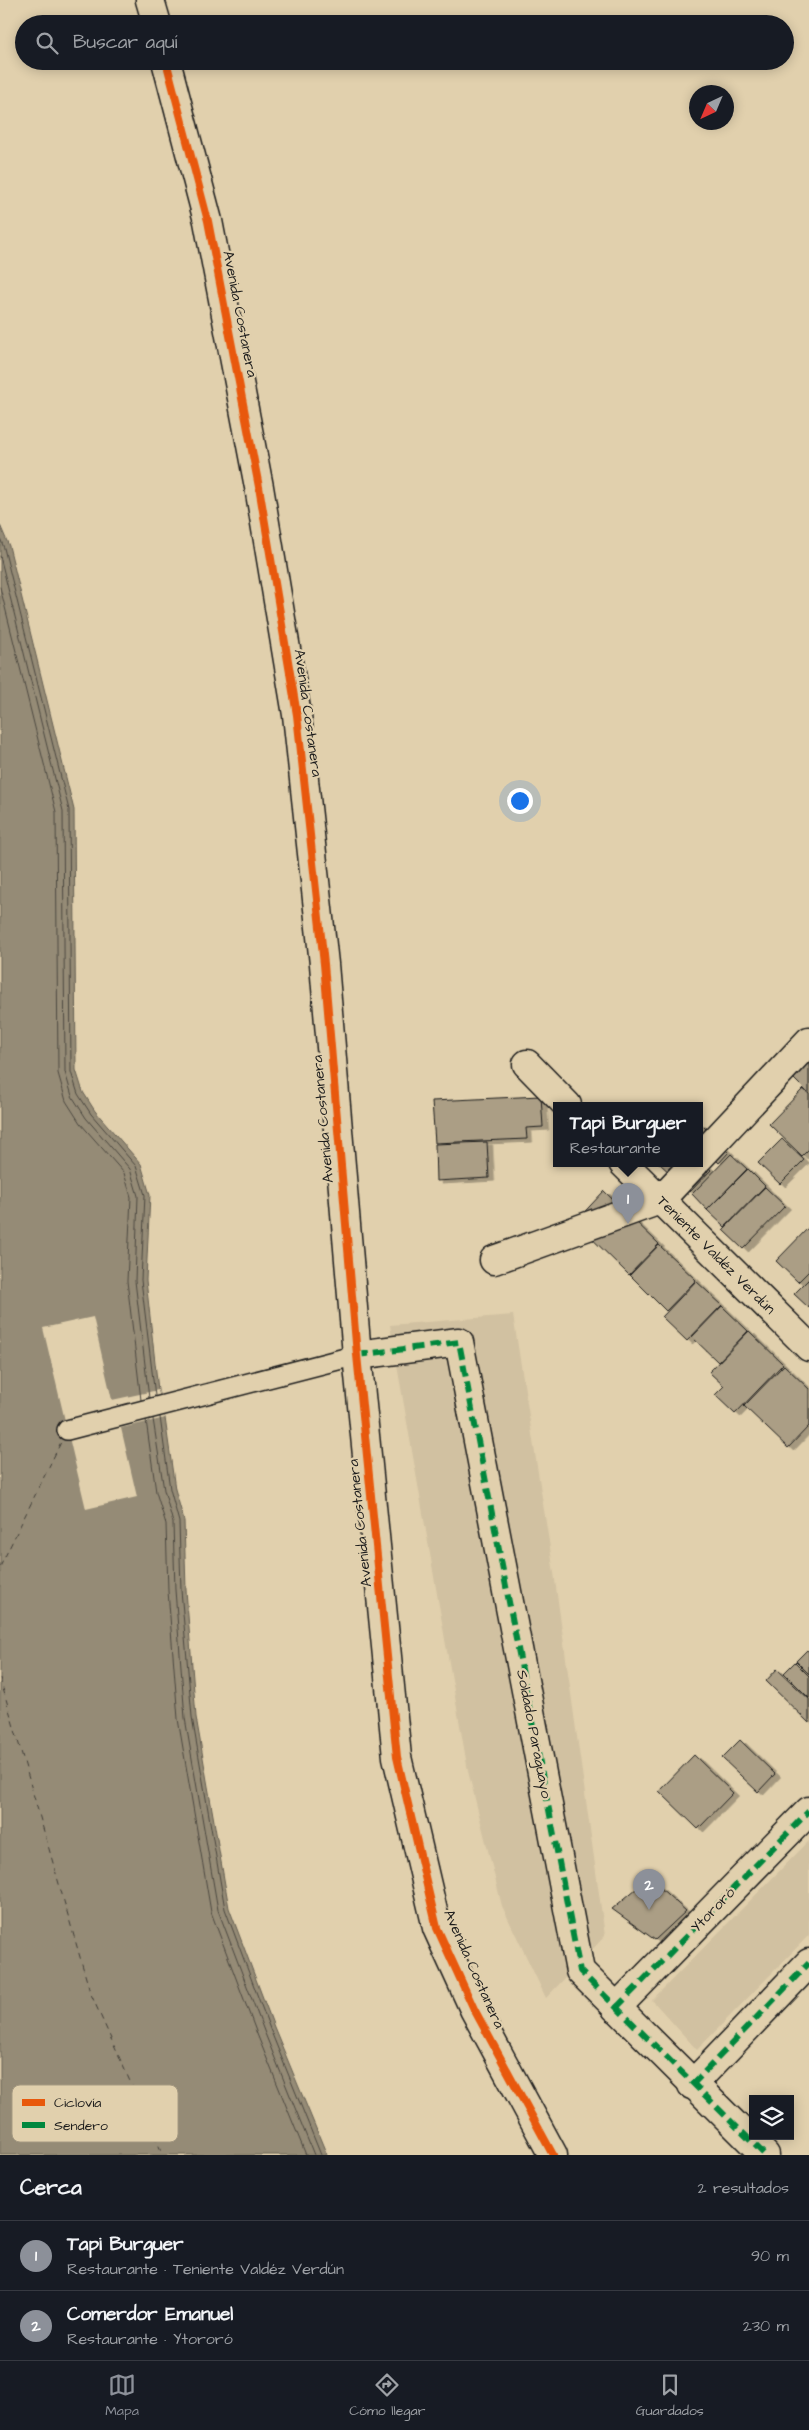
<!DOCTYPE html>
<html lang="es">
<head>
<meta charset="utf-8">
<style>
  body { margin:0; font-family:"Architects Daughter",sans-serif; background:#20242c; color:#f1f3f6 }
  .controls { position:absolute; right:15px; bottom:15px; display:grid; overflow:hidden; border-radius:0px; box-shadow:0 2px 12px #0003 }
  .controls button { width:45px; height:45px; display:grid; place-items:center; padding:0; border:0; border-bottom:1px solid #363941; background:#171b24; color:#f1f3f6; font:25px sans-serif }
  .compass { position:absolute; left:689px; top:85px; width:45px; height:45px; border-radius:50%; background:#171b24; box-shadow:0 2px 12px #0003; rotate:224deg }
  .you { position:absolute; left:519px; top:800px; width:18px; height:18px; margin:-12px; border:4px solid #fff; border-radius:50%; background:#1a73e8; box-shadow:0 0 0 8px #1a73e833 }
  .badge { display:grid; place-items:center; width:32px; height:32px; border-radius:50%; background:#8c9099; color:#fff; font-size:16px; font-weight:700 }
  .pin { position:absolute; translate:-50% -41px; filter:drop-shadow(0 1px 2px #0008) }
  .pin::after { content:''; position:absolute; top:26px; width:18px; height:15px; background:inherit; clip-path:polygon(0 0,100% 0,50% 100%) }
  .popup { position:absolute; left:553px; top:1102px; width:150px; height:65px; box-sizing:border-box; display:grid; place-content:center; border-radius:0px; background:#171b24; filter:drop-shadow(0 1px 4px #0005); font-size:16px; white-space:nowrap; color:#9ea1a6 }
  .popup b { font-size:19px; color:#f1f3f6 }
  .popup::after { content:''; position:absolute; left:50%; top:100%; margin-left:-10px; border:10px solid transparent; border-top-color:#171b24 }
  .list { margin:0; padding:0; list-style:none }
  h2 { display:flex; justify-content:space-between; align-items:center; height:65px; margin:0; padding:0 20px; font-size:21px }
  h2 small { font-size:16px; font-weight:400; color:#9ea1a6 }
  .list li { display:grid; grid-template-columns:32px 1fr auto; gap:15px; align-items:center; box-sizing:border-box; height:70px; padding:0 20px; border-top:1px solid #363941 }
  .list b { display:block; font-size:19px; white-space:nowrap }
  .list p { margin:0; font-size:16px; white-space:nowrap; color:#9ea1a6 }
  .list em { font-size:16px; font-style:normal; color:#9ea1a6 }
  .icon { flex:none; width:28px; height:28px; fill:none; stroke:currentColor; stroke-width:2; stroke-linecap:round; stroke-linejoin:round }
  .map { position:relative; flex:none; width:809px; height:2155px; overflow:hidden }
  .search { position:absolute; background:#171b24; box-shadow:0 2px 12px #0003; left:15px; right:15px; top:15px; height:55px; display:flex; align-items:center; gap:12px; box-sizing:border-box; padding:0 18px; border-radius:28px; color:#9ea1a6; font-size:19px }
  .sheet { height:205px; background:#171b24 }
  nav { display:flex; justify-content:space-around; align-items:center; box-sizing:border-box; height:70px; border-top:1px solid #363941; background:#171b24; font-size:14px; color:#9ea1a6 }
  nav a { display:grid; justify-items:center; gap:2px }
  nav .on { color:#8c9099 }
  .map>svg:first-child { display:block }
  .built { fill:#d1c1a1 }
  .water { fill:#958b76; stroke:#655f52 }
  .pier { fill:#e1d0ad }
  .lines { fill:none; stroke-linecap:round; stroke-linejoin:round }
  .shore { stroke:#4c4840; stroke-width:1 }
  .ferry { stroke:#403d37; stroke-width:1; stroke-dasharray:6 5; stroke-linecap:butt }
  .building { fill:#ab9e85; stroke:#1c1c1c; filter:url(#shadow) }
  .lane-casing { stroke:#1c1c1c; stroke-width:22 }
  .street-casing { stroke:#1c1c1c; stroke-width:31 }
  .secondary-casing { stroke:#1c1c1c; stroke-width:31 }
  .lane { stroke:#e1d0ad; stroke-width:19 }
  .street { stroke:#e1d0ad; stroke-width:28 }
  .secondary { stroke:#e1d0ad; stroke-width:28 }
  .quiet { stroke:#00873e; stroke-width:6; stroke-dasharray:12 6; stroke-linecap:butt }
  .cycleway-casing { stroke:#e1d0ad; stroke-width:11 }
  .cycleway { stroke:#e8590c; stroke-width:8 }
  .labels { text-anchor:middle; dominant-baseline:central; stroke-width:4.5; stroke-linejoin:round; paint-order:stroke }
  .street-label { font-size:15px; fill:#1c1c1c; stroke:#e1d0ad }
  .key { fill:#e1d0ad; stroke:#a69a82; stroke-width:1 }
  .key-label { font-size:14px; fill:#1c1c1c }
</style>
</head>
<body>
<div class="map">
<svg width="809" height="2155" viewBox="0 0 809 2155">
  <defs>
    <filter id="shadow"><feDropShadow dx="5.5" dy="3" stdDeviation="0" flood-color="#0004"/></filter>
  </defs>
  <rect width="100%" height="100%" fill="#e1d0ad"/>
  <filter id="ink" filterUnits="userSpaceOnUse"><feTurbulence type="fractalNoise" baseFrequency=".02" numOctaves="2"/><feDisplacementMap in="SourceGraphic" scale="10" xChannelSelector="R" yChannelSelector="G"/><feConvolveMatrix kernelMatrix="1 2 1 2 8 2 1 2 1" color-interpolation-filters="sRGB"/></filter>
  <g filter="url(#ink)">
    <g class="built">
      <polygon points="513,1315 554,1573 605,1936 546,1998 502,1906 468,1771 390,1325"/>
      <polygon points="809,1841 809,1935 697,2050 652,2000"/>
    </g>
    <polygon class="water" points="0,525 9,546 74,810 76,1070 83,1092 95,1111 141,1164 150,1195 146,1280 158,1390 165,1418 175,1489 184,1521 186,1590 196,1717 229,1908 274,2027 327,2155 0,2155"/>
    <polygon class="pier" points="93,1317 112,1400 158,1390 165,1418 121,1428 137,1497 86,1509 43,1328"/>
    <g class="lines">
      <g class="shore">
        <polyline points="0,538 4,548 69,810 71,1072 78,1094 91,1114 136,1166 145,1195 141,1280 155,1396"/>
        <polyline points="0,556 63,811 65,1072 72,1096 86,1118 130,1169 138,1196 135,1281 149,1398"/>
        <polyline points="0,587 56,812 58,1073 66,1101 80,1123 124,1173 131,1197 127,1281 141,1400"/>
        <polyline points="160,1417 170,1489 179,1522 181,1590 192,1717 225,1909 270,2029 321,2155"/>
        <polyline points="153,1419 164,1490 173,1523 175,1590 185,1718 218,1910 264,2031 314,2155"/>
        <polyline points="146,1420 156,1492 166,1524 168,1591 178,1719 211,1912 257,2034 306,2155"/>
      </g>
      <g class="ferry">
        <polyline points="0,1567 63,1438"/>
        <polyline points="0,1678 90,1992 163,2155"/>
      </g>
    </g>
    <g class="building">
      <polygon points="809,1043 809,1094 777,1062"/>
      <polygon points="803,1089 809,1094 809,1149 802,1156 769,1124"/>
      <polygon points="541,1096 543,1127 526,1128 527,1139 435,1143 432,1101"/>
      <polygon points="699,1122 729,1152 719,1163 699,1144"/>
      <polygon points="782,1139 804,1160 780,1184 758,1163"/>
      <polygon points="487,1142 489,1178 436,1181 435,1144"/>
      <polygon points="731,1154 747,1169 707,1210 692,1194"/>
      <polygon points="699,1158 711,1170 690,1192 659,1163 699,1163"/>
      <polygon points="748,1169 765,1186 725,1227 707,1210"/>
      <polygon points="765,1187 785,1206 743,1249 723,1230"/>
      <polygon points="604,1191 659,1244 629,1275 575,1222"/>
      <polygon points="809,1227 809,1271 798,1282 776,1261"/>
      <polygon points="659,1245 696,1280 666,1311 630,1275"/>
      <polygon points="809,1279 809,1308 794,1294"/>
      <polygon points="696,1281 722,1305 687,1341 662,1317"/>
      <polygon points="722,1306 748,1331 718,1362 692,1337"/>
      <polygon points="749,1331 783,1364 735,1414 715,1395 724,1386 709,1372"/>
      <polygon points="784,1365 809,1389 809,1426 788,1448 744,1406"/>
      <polygon points="807,1650 809,1652 809,1674 796,1661"/>
      <polygon points="795,1662 809,1676 809,1698 784,1673"/>
      <polygon points="777,1669 809,1699 809,1723 766,1681"/>
      <polygon points="740,1740 775,1774 758,1792 722,1758"/>
      <polygon points="694,1755 733,1793 698,1829 659,1791"/>
      <polygon points="649,1878 686,1911 655,1940 612,1909"/>
    </g>
    <g class="lines">
      <g class="lane-casing">
        <polyline id="lane" points="67,1430 357,1355"/>
      </g>
      <g class="street-casing">
        <g id="street">
          <polyline points="527,1064 567,1105"/>
          <polyline points="699,1158 809,1041"/>
          <polyline points="623,1163 809,1347"/>
          <polyline points="494,1260 660,1200 695,1163"/>
          <polyline points="357,1355 459,1342 580,1971 765,2155"/>
          <polyline points="616,2008 809,1811"/>
          <polyline points="692,2085 809,1963"/>
        </g>
      </g>
      <g class="secondary-casing">
        <g id="secondary">
          <polyline points="150,0 157,24"/>
          <polyline points="166,61 208,221 259,487 297,715 324,964 357,1355 397,1757 437,1928 474,2009 553,2155"/>
        </g>
      </g>
      <use href="#lane" class="lane"/>
      <use href="#street" class="street"/>
      <use href="#secondary" class="secondary"/>
      <g class="quiet">
        <polyline points="357,1355 459,1342 580,1971 765,2155"/>
        <polyline points="616,2008 809,1811"/>
        <polyline points="692,2085 809,1963"/>
      </g>
      <g class="cycleway-casing">
        <polyline id="cycleway" points="166,61 208,221 259,487 297,715 324,964 357,1355 397,1757 437,1928 474,2009 553,2155"/>
      </g>
      <use href="#cycleway" class="cycleway"/>
    </g>
  </g>
  <g class="labels">
    <g class="street-label">
      <text transform="translate(240 314) rotate(79)">Avenida Costanera</text>
      <text transform="translate(308 713) rotate(82)">Avenida Costanera</text>
      <text transform="translate(323 1119) rotate(-95)">Avenida Costanera</text>
      <text transform="translate(716 1255) rotate(45)">Teniente Valdéz Verdún</text>
      <text transform="translate(360 1523) rotate(-96)">Avenida Costanera</text>
      <text transform="translate(534 1734) rotate(79)">Soldado Paraguayo</text>
      <text transform="translate(713 1910) rotate(-46)">Ytororó</text>
      <text transform="translate(474 1969) rotate(66)">Avenida Costanera</text>
    </g>
  </g>
  <rect x="12" y="2085" width="166" height="57" rx="8" class="key"/>
  <rect x="22" y="2099" width="23" height="7" fill="#e8590c"/>
  <rect x="22" y="2122" width="23" height="6" fill="#00873e"/>
  <g class="key-label">
    <text x="54" y="2107">Ciclovía</text>
    <text x="54" y="2130">Sendero</text>
  </g>
</svg>
<div class="controls">
<button><svg class="icon" aria-label="layers" viewBox="0 0 24 24"><path d="M12 4l9 5-9 5-9-5zM3 14l9 5 9-5"/></svg></button>
</div>
<svg class="compass" viewBox="-18 -18 36 36"><path d="M0-13l5 13h-10z" fill="#e53935"/><path d="M0 13l5-13h-10z" fill="#9ea1a6"/></svg>
<div class="you"></div>
<div class="pin badge" style="left:628px;top:1224px">1</div>
<div class="popup"><b>Tapi Burguer</b>Restaurante</div>
<div class="pin badge" style="left:649px;top:1910px">2</div>
<div class="search"><svg class="icon" aria-label="search" viewBox="0 0 24 24"><circle cx="10" cy="10" r="6"/><path d="M15 15l6 6"/></svg>Buscar aquí</div>
</div>
<section class="sheet">
<h2>Cerca<small>2 resultados</small></h2>
<ul class="list">
<li><span class="badge">1</span><div><b>Tapi Burguer</b><p>Restaurante · Teniente Valdéz Verdún</p></div><em>90 m</em></li>
<li><span class="badge">2</span><div><b>Comerdor Emanuel</b><p>Restaurante · Ytororó</p></div><em>230 m</em></li>
</ul>
</section>
<nav>
<a class="on"><svg class="icon" aria-label="map" viewBox="0 0 24 24"><path d="M3 6l6-2 6 2 6-2v14l-6 2-6-2-6 2zM9 4v14M15 6v14"/></svg>Mapa</a>
<a><svg class="icon" aria-label="directions" viewBox="0 0 24 24"><path d="M12 3l9 9-9 9-9-9zM9 14v-3h6M13 9l2 2-2 2"/></svg>Cómo llegar</a>
<a><svg class="icon" aria-label="saved" viewBox="0 0 24 24"><path d="M7 4h10v16l-5-4-5 4z"/></svg>Guardados</a>
</nav>
</body>
</html>
